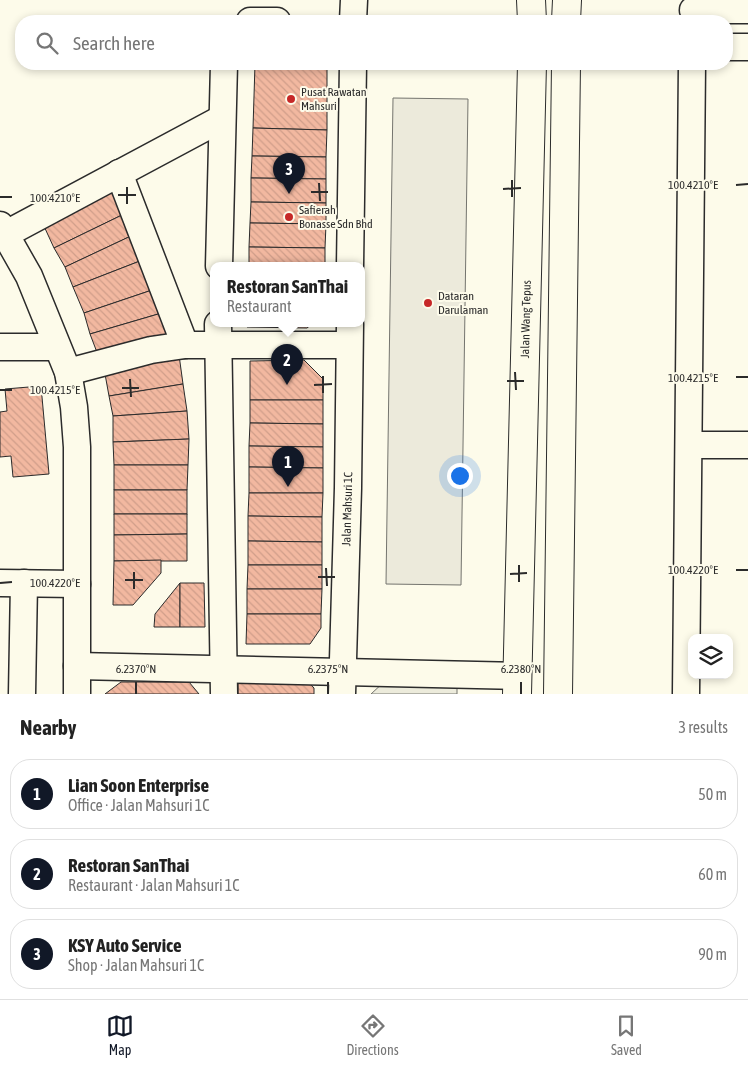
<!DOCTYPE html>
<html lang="en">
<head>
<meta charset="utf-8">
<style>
  body { margin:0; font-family:"Asap Condensed",sans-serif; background:#f2f2f2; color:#222 }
  .controls { position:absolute; right:15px; bottom:15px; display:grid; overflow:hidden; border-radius:10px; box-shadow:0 2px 8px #0003 }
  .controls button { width:45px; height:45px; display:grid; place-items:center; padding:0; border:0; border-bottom:1px solid #e0e0e0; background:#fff; color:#222; font:25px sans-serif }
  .you { position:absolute; left:459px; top:475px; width:18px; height:18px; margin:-12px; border:4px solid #fff; border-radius:50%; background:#1a73e8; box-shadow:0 0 0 8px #1a73e833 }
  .badge { display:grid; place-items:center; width:32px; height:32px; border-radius:50%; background:#111827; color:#fff; font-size:16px; font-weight:700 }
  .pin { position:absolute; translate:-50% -41px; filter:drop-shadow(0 1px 2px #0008) }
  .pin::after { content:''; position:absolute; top:26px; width:18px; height:15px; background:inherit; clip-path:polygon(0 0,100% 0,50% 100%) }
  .popup { position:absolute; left:210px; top:262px; width:155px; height:65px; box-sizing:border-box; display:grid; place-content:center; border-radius:10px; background:#fff; filter:drop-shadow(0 1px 4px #0005); font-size:16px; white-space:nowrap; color:#767676 }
  .popup b { font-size:19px; color:#222 }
  .popup::after { content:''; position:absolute; left:50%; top:100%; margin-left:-10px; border:10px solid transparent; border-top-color:#fff }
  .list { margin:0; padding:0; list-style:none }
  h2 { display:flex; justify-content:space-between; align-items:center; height:65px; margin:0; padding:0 20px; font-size:21px }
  h2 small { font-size:16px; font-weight:400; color:#767676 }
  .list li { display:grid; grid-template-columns:32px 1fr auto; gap:15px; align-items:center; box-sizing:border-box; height:70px; margin:0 10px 10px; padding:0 10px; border:1px solid #e0e0e0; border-radius:20px }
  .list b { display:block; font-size:19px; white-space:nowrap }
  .list p { margin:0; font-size:16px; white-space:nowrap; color:#767676 }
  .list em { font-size:16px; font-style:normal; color:#767676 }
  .icon { flex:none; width:28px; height:28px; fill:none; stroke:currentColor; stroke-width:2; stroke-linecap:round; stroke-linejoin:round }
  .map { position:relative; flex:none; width:748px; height:694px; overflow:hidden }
  .search { position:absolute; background:#fff; box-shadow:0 2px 8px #0003; left:15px; right:15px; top:15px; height:55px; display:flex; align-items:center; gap:12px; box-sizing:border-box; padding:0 18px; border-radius:20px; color:#767676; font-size:19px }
  .sheet { height:305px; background:#fff }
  nav { display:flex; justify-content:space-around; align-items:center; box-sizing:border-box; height:70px; border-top:1px solid #e0e0e0; background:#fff; font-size:14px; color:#767676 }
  nav a { display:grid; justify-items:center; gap:2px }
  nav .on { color:#111827 }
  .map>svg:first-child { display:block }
  .park { fill:#ecebdb; stroke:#74746e }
  .parking { fill:#eceadb; stroke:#74746e }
  .building { fill:url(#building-back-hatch); stroke:#2b2b2b }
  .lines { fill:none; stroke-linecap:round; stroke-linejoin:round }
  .minor-casing { stroke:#2b2b2b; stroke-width:29 }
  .major-casing { stroke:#2b2b2b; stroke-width:30 }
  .minor { stroke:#fdfbea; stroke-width:26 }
  .major { stroke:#fdfbea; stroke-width:28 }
  .ticks { fill:none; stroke:#2b2b2b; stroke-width:2 }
  .poi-dot { fill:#c62828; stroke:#fdfbea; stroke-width:2 }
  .labels { text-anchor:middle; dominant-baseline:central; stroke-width:4; stroke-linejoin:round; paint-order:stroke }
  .poi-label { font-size:12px; fill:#2b2b2b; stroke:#fdfbea; text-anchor:start }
  .street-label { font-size:12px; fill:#2b2b2b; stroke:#fdfbea }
  .ticks-label { font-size:12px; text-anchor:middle; fill:#2b2b2b; stroke:#fdfbea; stroke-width:4; stroke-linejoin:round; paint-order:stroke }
</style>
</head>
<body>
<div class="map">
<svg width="748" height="694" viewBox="0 0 748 694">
  <defs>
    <pattern id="building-back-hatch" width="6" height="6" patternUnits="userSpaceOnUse" patternTransform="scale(1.25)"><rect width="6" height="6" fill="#f2b8a0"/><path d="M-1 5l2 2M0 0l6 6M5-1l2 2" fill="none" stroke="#d09e8a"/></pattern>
  </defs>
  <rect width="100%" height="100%" fill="#fdfbea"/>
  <polygon class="park" points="385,681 457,682 457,694 371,694"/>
  <polygon class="parking" points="393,98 468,99 461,585 386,584"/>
  <g class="building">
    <polygon points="255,64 323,64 327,69 327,130 253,128"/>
    <polygon points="253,128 327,130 326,157 252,156"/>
    <polygon points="252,156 326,157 326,179 251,178"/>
    <polygon points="251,178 326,179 326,203 251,202"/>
    <polygon points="113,189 124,214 54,248 43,224"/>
    <polygon points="251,202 326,203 326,224 250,223"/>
    <polygon points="124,214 133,235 65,267 54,248"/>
    <polygon points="250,223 326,224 325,248 249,247"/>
    <polygon points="133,235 145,259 73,287 65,267"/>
    <polygon points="249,247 325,248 325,266 249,266"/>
    <polygon points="145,259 155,289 84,313 73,287"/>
    <polygon points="155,289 165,312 90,334 84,313"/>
    <polygon points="165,312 172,335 98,355 90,334"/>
    <polygon points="247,324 312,324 307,328 247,327"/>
    <polygon points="179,355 183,384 109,396 105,374"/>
    <polygon points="304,360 323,379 323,400 250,400 250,361"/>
    <polygon points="183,384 187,411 113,416 109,396"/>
    <polygon points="41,386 49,474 13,477 11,456 0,457 0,412 7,411 5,389"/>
    <polygon points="250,400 323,400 323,424 250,423"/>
    <polygon points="187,411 189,439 113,442 113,416"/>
    <polygon points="250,423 323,424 323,447 249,446"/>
    <polygon points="189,439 188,465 114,465 113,442"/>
    <polygon points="249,446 323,447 323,468 249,467"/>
    <polygon points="114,465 188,465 187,490 114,490"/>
    <polygon points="249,467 323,468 323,493 249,493"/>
    <rect x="114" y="490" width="73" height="24"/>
    <polygon points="249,493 323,493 322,517 248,516"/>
    <polygon points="114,514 187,514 187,534 114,535"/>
    <polygon points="248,516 322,517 322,542 248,541"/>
    <polygon points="187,534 187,561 114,561 114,535"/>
    <polygon points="248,541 322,542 322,565 248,565"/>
    <polygon points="161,560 161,573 133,605 113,605 114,561"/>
    <polygon points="248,565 322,565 322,589 247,589"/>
    <polygon points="180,583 180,627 154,627 155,614"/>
    <polygon points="180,583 204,583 205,627 180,627"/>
    <polygon points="247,589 322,589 321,614 247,614"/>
    <polygon points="247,614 321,614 321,628 310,644 246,644"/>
    <polygon points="238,672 300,673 314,688 314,694 238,694"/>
    <polygon points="121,682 189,682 199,694 105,694"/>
  </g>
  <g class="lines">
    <g class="minor-casing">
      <g id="minor">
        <polyline points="693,10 748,10"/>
        <polyline points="250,21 277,21"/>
        <polyline points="353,21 354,0"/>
        <polyline points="727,47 748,47"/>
        <polyline points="119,173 185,345"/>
        <polyline points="0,225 29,276 68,372 74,407 77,447 77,694"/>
        <polyline points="6,234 221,119"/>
        <polyline points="219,266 224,64"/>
        <polyline points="350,266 353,64"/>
        <polyline points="218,324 224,694"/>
        <polyline points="0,347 57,347"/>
        <polyline points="68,372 151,350 185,345 349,345"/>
        <polyline points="689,445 748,445"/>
        <polyline points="0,583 77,584"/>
        <polyline points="77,666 517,676"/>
        <polyline points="22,694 24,583"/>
        <path id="s1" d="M342 694 348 488 350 324"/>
        <polyline points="686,694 692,64"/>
      </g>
    </g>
    <g class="major-casing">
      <g id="major">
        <polyline points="531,0 532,21"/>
        <polyline points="566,21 567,0"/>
        <path id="s2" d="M517 694 532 64"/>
        <polyline points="558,694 566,64"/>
      </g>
    </g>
    <use href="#minor" class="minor"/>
    <use href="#major" class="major"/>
  </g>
  <path class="ticks" d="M512 180V197M319 183 320 201M736 185 748 184M127 187V204M503 189 521 188M311 192H328M118 195H136M0 197H12M515 372 516 390M323 376V393M736 377H748M130 379 131 397M507 381H524M314 385 332 384M122 388H139M0 390H12M519 565V582M326 568 327 586M736 570H748M134 572V589M510 574 527 573M318 577H335M125 580H143M0 583 12 582M136 682V694M328 682V694M521 682V694"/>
  <g class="poi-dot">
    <circle cx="291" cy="99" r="5"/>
    <circle cx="289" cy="217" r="5"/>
    <circle cx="428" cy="303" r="5"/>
  </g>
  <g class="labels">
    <g class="poi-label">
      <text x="301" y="92">Pusat Rawatan<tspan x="301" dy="14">Mahsuri</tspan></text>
      <text x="299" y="210">Safierah<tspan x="299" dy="14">Bonasse Sdn Bhd</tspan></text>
      <text x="438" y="296">Dataran<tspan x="438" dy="14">Darulaman</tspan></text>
    </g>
    <g class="street-label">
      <text stroke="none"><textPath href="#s2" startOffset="375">Jalan Wang Tepus</textPath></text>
      <text stroke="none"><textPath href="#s1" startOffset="185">Jalan Mahsuri 1C</textPath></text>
    </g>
  </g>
  <g class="ticks-label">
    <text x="693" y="189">100.4210°E</text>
    <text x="55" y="202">100.4210°E</text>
    <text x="693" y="382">100.4215°E</text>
    <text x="55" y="394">100.4215°E</text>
    <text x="693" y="574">100.4220°E</text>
    <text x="55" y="587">100.4220°E</text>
    <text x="136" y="673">6.2370°N</text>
    <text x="328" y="673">6.2375°N</text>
    <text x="521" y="673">6.2380°N</text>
  </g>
</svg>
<div class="controls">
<button><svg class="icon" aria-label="layers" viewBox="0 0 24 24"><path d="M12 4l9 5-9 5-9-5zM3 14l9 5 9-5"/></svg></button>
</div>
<div class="you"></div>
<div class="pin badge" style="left:288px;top:487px">1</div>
<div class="pin badge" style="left:287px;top:385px">2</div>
<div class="popup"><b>Restoran SanThai</b>Restaurant</div>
<div class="pin badge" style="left:289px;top:194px">3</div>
<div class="search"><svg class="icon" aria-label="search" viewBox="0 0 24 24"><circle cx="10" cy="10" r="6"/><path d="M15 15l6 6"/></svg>Search here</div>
</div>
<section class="sheet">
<h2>Nearby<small>3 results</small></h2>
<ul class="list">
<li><span class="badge">1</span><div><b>Lian Soon Enterprise</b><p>Office · Jalan Mahsuri 1C</p></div><em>50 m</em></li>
<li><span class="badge">2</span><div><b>Restoran SanThai</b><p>Restaurant · Jalan Mahsuri 1C</p></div><em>60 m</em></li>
<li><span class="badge">3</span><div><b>KSY Auto Service</b><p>Shop · Jalan Mahsuri 1C</p></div><em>90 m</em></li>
</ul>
</section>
<nav>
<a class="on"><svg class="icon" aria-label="map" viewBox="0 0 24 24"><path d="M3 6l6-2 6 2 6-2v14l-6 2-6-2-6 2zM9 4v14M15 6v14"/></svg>Map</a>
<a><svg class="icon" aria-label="directions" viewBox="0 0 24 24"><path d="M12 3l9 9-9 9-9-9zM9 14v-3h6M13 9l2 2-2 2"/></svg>Directions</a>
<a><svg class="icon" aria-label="saved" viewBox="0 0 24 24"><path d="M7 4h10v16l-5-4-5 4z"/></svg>Saved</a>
</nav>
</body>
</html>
